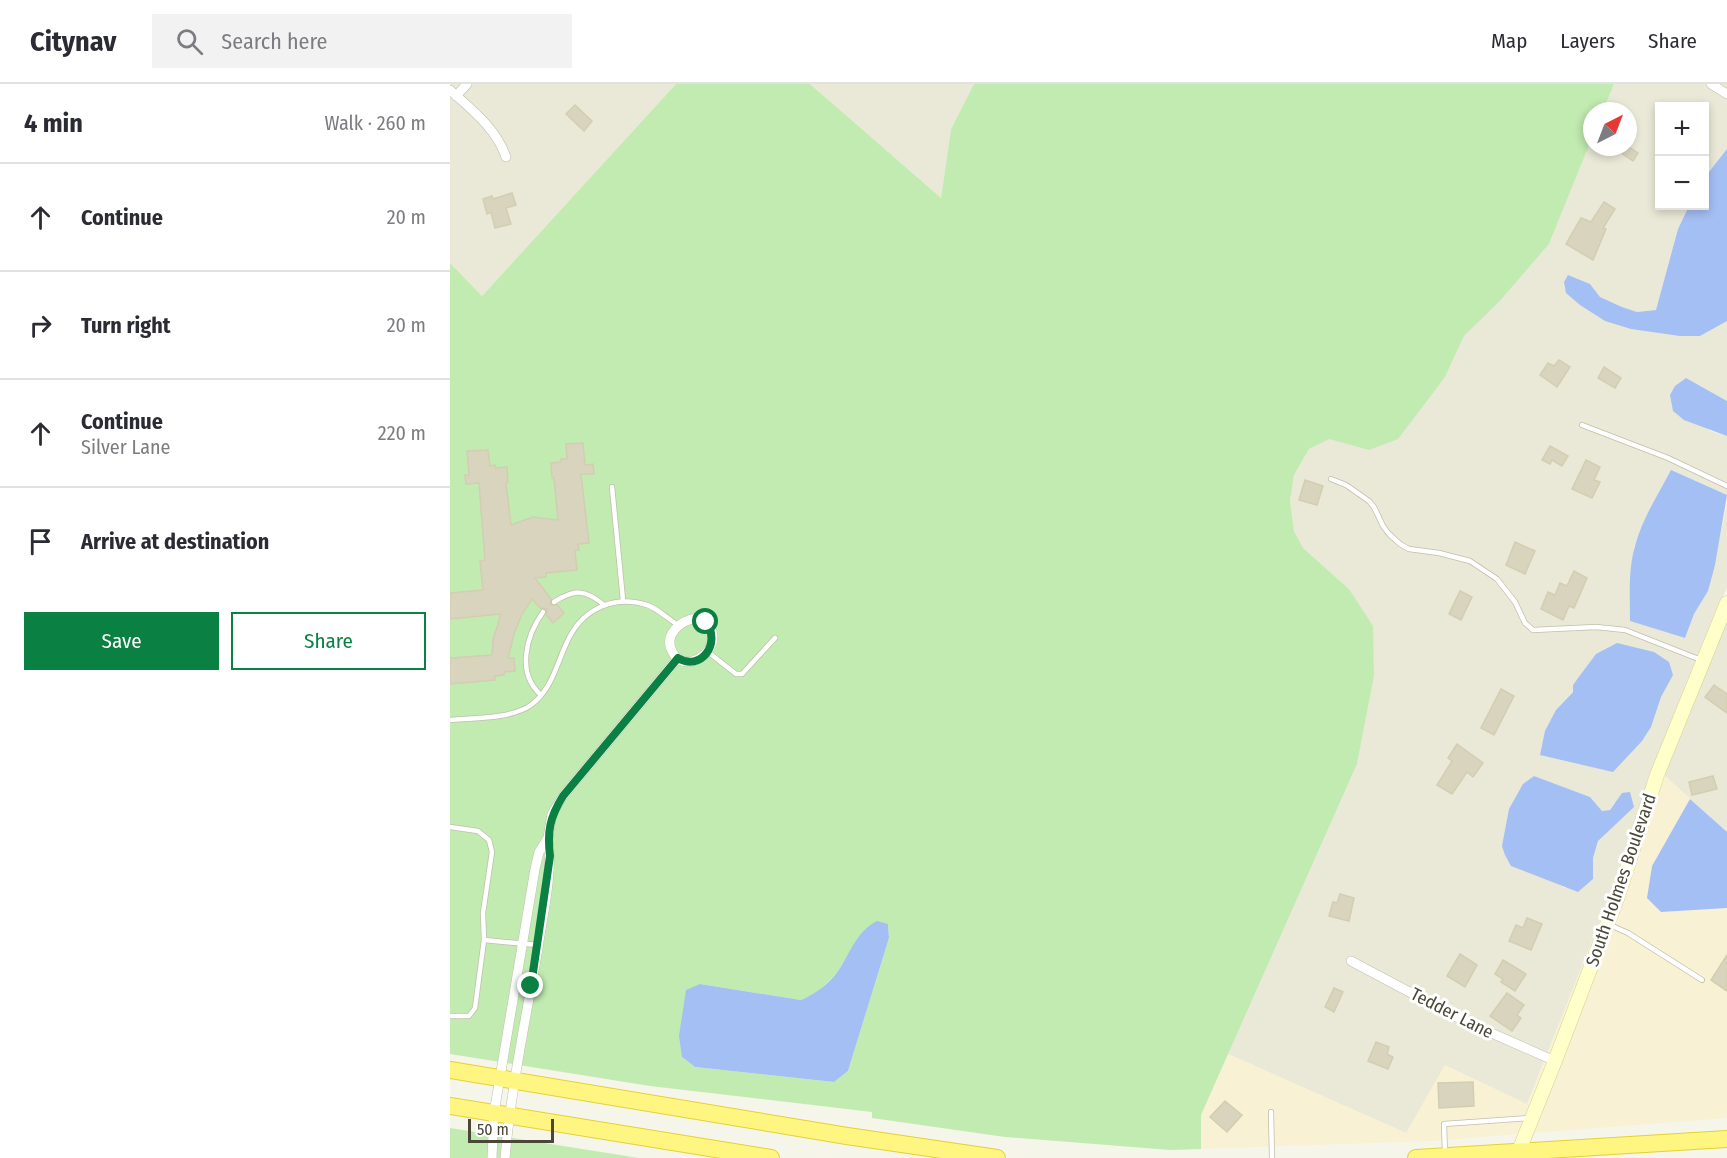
<!DOCTYPE html>
<html lang="en">
<head>
<meta charset="utf-8">
<style>
  body { margin:0; font-family:"Fira Sans Condensed",sans-serif; background:#f2f2f3; color:#2b2b33 }
  .controls { position:absolute; right:18px; top:18px; display:grid; overflow:hidden; border-radius:0px; box-shadow:0 3px 9px #0003 }
  .controls button { width:54px; height:54px; display:grid; place-items:center; padding:0; border:0; border-bottom:2px solid #e1e1e2; background:#fff; color:#2b2b33; font:30px sans-serif }
  .compass { position:absolute; left:1133px; top:18px; width:54px; height:54px; border-radius:50%; background:#fff; box-shadow:0 3px 9px #0003; rotate:42deg }
  .scale { position:absolute; left:18px; bottom:15px; width:86px; box-sizing:border-box; padding-left:6px; border:3px solid #4a4737; border-top:0; font-size:16px; line-height:21px; white-space:nowrap; color:#4a4737; -webkit-text-stroke:4px #fff; paint-order:stroke }
  .stop { position:absolute; width:18px; height:18px; margin:-14px; border:4px solid #0b8043; border-radius:50%; background:#fff }
  .stop.end { background:#0b8043; border-color:#fff; box-shadow:0 2px 6px #0008 }
  .list { margin:0; padding:0; list-style:none }
  h2 { display:flex; justify-content:space-between; align-items:center; height:78px; margin:0; padding:0 24px; font-size:26px }
  h2 small { font-size:20px; font-weight:400; color:#7c7c81 }
  .list li { display:grid; grid-template-columns:39px 1fr auto; gap:18px; align-items:center; box-sizing:border-box; height:108px; padding:0 24px; border-top:2px solid #e1e1e2 }
  .list b { display:block; font-size:22px; white-space:nowrap }
  .list p { margin:0; font-size:20px; white-space:nowrap; color:#7c7c81 }
  .list em { font-size:20px; font-style:normal; color:#7c7c81 }
  .actions { display:flex; gap:12px; padding:18px 24px }
  .actions a { flex:1; padding:14px 0; border:2px solid #0b8043; border-radius:0px; text-align:center; font-size:21px; color:#0b8043 }
  .actions .main { background:#0b8043; color:#fff }
  .icon { flex:none; width:33px; height:33px; fill:none; stroke:currentColor; stroke-width:2; stroke-linecap:round; stroke-linejoin:round }
  .map { position:relative; flex:none; width:1277px; height:1074px; overflow:hidden }
  header { display:flex; align-items:center; gap:36px; box-sizing:border-box; height:84px; padding:0 30px; background:#fff; border-bottom:2px solid #e1e1e2 }
  header strong { font-size:28px }
  nav { display:flex; gap:33px; margin-inline-start:auto; font-size:21px }
  .search { width:420px; height:54px; background:#f2f2f3; display:flex; align-items:center; gap:15px; box-sizing:border-box; padding:0 21px; border-radius:0px; color:#7c7c81; font-size:22px }
  main { display:flex }
  aside { flex:1; background:#fff }
  .map>svg:first-child { display:block }
  .residential { fill:#eae8d7; fill-rule:evenodd }
  .commercial { fill:#f8f1d4 }
  .green { fill:#c2ebb1; fill-rule:evenodd }
  .water { fill:#a4bff4 }
  .building { fill:#d8d4be; stroke:#d3ceb1; stroke-width:1.5 }
  .lines { fill:none; stroke-linecap:round; stroke-linejoin:round }
  .service-casing { stroke:#c1bfab; stroke-width:6 }
  .minor-casing { stroke:#c1bfab; stroke-width:10 }
  .secondary-casing { stroke:#d4d295; stroke-width:15 }
  .trunk-casing { stroke:#e5d034; stroke-width:18 }
  .service { stroke:#fff; stroke-width:4.5 }
  .minor { stroke:#fff; stroke-width:9 }
  .secondary { stroke:#ffffca; stroke-width:14 }
  .trunk { stroke:#fff682; stroke-width:16 }
  .route { stroke:#0b8043; stroke-width:8 }
  .labels { text-anchor:middle; dominant-baseline:central; stroke-width:6; stroke-linejoin:round; paint-order:stroke }
  .street-label { font-size:18px; fill:#4a4737; stroke:#fff }
</style>
</head>
<body>
<header>
<strong>Citynav</strong>
<div class="search"><svg class="icon" aria-label="search" viewBox="0 0 24 24"><circle cx="10" cy="10" r="6"/><path d="M15 15l6 6"/></svg>Search here</div>
<nav><a>Map</a><a>Layers</a><a>Share</a></nav>
</header>
<main>
<aside>
<h2>4 min<small>Walk · 260 m</small></h2>
<ul class="list">
<li><svg class="icon" aria-label="ahead" viewBox="0 0 24 24"><path d="M12 20V5M6 11l6-6 6 6"/></svg><div><b>Continue</b></div><em>20 m</em></li>
<li><svg class="icon" aria-label="right" viewBox="0 0 24 24"><path d="M7 20v-9h11M14 6l5 5-5 5"/></svg><div><b>Turn right</b></div><em>20 m</em></li>
<li><svg class="icon" aria-label="ahead" viewBox="0 0 24 24"><path d="M12 20V5M6 11l6-6 6 6"/></svg><div><b>Continue</b><p>Silver Lane</p></div><em>220 m</em></li>
<li><svg class="icon" aria-label="arrive" viewBox="0 0 24 24"><path d="M6 21V4h12l-3 4 3 4H6"/></svg><div><b>Arrive at destination</b></div></li>
</ul>
<div class="actions"><a class="main">Save</a><a>Share</a></div>
</aside>
<div class="map">
<svg width="1277" height="1074" viewBox="0 0 1277 1074">
  <rect width="100%" height="100%" fill="#f5f5e9"/>
  <g class="residential">
    <polygon points="0,0 226,0 32,212 0,179"/>
    <polygon points="360,0 524,0 501,45 491,114"/>
    <path d="M1164 0H1277V65L1255 93 1254 22H1210V122H1239L1228 145 1206 226 1187 228 1172 223 1150 213 1140 200 1118 191 1114 198 1181 245 1250 252 1277 237V317L1236 294 1260 347 1277 352V411L1221 387 1201 423 1184 463 1181 489 1180 537 1235 554 1244 530 1258 507 1277 420V503L1204 684 1172 782 1077 1020 956 1049 778 970 907 680 924 592 899 505 853 464 844 447 840 417 844 391 859 365 879 354 919 366 995 293 1014 252 1049 218 1099 160 1142 54V63H1178V27H1153ZM1146 570 1223 590 1211 613 1106 626 1123 607V601ZM1084 692 1140 713 1152 727 1160 726 1165 717 1160 745 1148 757 1143 774 1115 804 1104 798 1073 700Z"/>
    <polygon points="1277,534 1277,748 1214,691"/>
  </g>
  <g class="commercial">
    <polygon points="1214,691 1240,715 1202,782 1211,828 1277,824 1277,1034 1082,1049"/>
    <polygon points="1172,782 1163,811 1069,1050 982,1057 751,1065 751,1031 778,970 956,1049 995,981 1077,1020"/>
  </g>
  <g class="green">
    <path d="M226 0H360L491 114 501 45 524 0H1164L1153 27H1142V54L1099 160 1049 218 1014 252 995 293 948 355 919 366 879 355 859 365 844 391 840 417 844 447 853 464 899 505 923 542 924 592 907 680 751 1031V1065L720 1066 555 1053 422 1034V1028L200 1002 0 970V179L32 212ZM438 840 439 854 398 987 384 998 245 983 232 973 250 900 351 916 367 909 386 890 405 859Z"/>
    <polygon points="0,1044 189,1074 0,1074"/>
  </g>
  <g class="water">
    <polygon points="1277,65 1277,237 1250,252 1230,252 1181,245 1155,237 1130,221 1116,209 1114,198 1118,191 1140,200 1150,213 1172,223 1187,228 1206,226 1228,145 1239,122 1254,122 1255,93"/>
    <polygon points="1236,294 1277,317 1277,352 1234,336 1223,327 1220,311 1225,302"/>
    <path d="M1221 386 1277 411 1265 481 1258 507 1244 530 1235 554 1180 537C1180 512 1178 486 1185 462 1192 435 1208 411 1221 386Z"/>
    <polygon points="1167,559 1204,568 1219,578 1223,591 1211,613 1201,643 1192,657 1163,688 1090,671 1095,647 1106,626 1123,608 1123,601 1131,590 1146,570"/>
    <polygon points="1084,692 1140,713 1152,727 1160,726 1172,709 1180,708 1184,723 1148,757 1143,774 1143,795 1128,808 1061,782 1055,771 1052,762 1059,725 1073,700"/>
    <polygon points="1240,715 1277,748 1277,824 1211,828 1197,814 1202,782"/>
    <path d="M427 837 438 840 439 854 398 987 384 998 245 983 232 973 229 952 236 906 250 900 351 916C365 910 376 902 386 890 399 872 406 847 427 837Z"/>
  </g>
  <g class="building">
    <polygon points="125,21 142,37 134,47 116,30"/>
    <polygon points="1162,63 1179,63 1188,69 1183,77"/>
    <polygon points="62,109 66,121 56,124 61,140 45,144 41,128 37,130 33,115 42,112 43,115"/>
    <polygon points="1154,118 1165,125 1153,144 1156,145 1143,176 1116,160 1131,134 1141,138"/>
    <polygon points="1109,276 1120,283 1107,303 1090,291 1098,279 1104,282"/>
    <polygon points="1154,283 1171,294 1165,304 1148,294"/>
    <polygon points="133,359 135,381 143,380 144,390 131,390 139,459 128,460 129,466 125,466 127,486 96,489 96,493 85,494 101,515 100,521 107,521 114,529 103,539 96,531 97,525 90,524 82,515 72,530 64,550 58,574 64,574 65,587 54,588 54,591 45,592 45,596 0,600 0,574 42,571 43,556 51,530 0,535 0,509 33,506 30,477 35,476 29,399 16,400 15,391 19,391 17,367 38,366 40,382 45,381 45,384 57,383 58,398 56,399 61,441 83,433 108,436 104,394 102,394 101,379 111,378 111,375 117,375 116,360"/>
    <polygon points="1100,362 1118,372 1112,382 1102,376 1100,380 1092,376"/>
    <polygon points="1136,376 1150,383 1144,396 1150,398 1142,414 1122,405"/>
    <polygon points="855,396 873,402 867,421 849,416"/>
    <polygon points="1065,458 1085,467 1075,490 1056,481"/>
    <polygon points="1124,487 1137,494 1124,524 1119,522 1113,536 1091,525 1098,508 1105,511 1110,499 1117,502"/>
    <polygon points="1010,507 1022,513 1011,536 999,530"/>
    <polygon points="1264,601 1277,610 1277,629 1255,613"/>
    <polygon points="1051,605 1064,612 1044,651 1031,644"/>
    <polygon points="1007,660 1033,679 1023,693 1017,688 1002,710 987,701 1002,677 998,674"/>
    <polygon points="1263,692 1267,705 1242,711 1239,698"/>
    <polygon points="890,810 904,814 899,837 879,832 883,818 887,819"/>
    <polygon points="1077,834 1092,840 1081,866 1059,857 1066,841 1073,844"/>
    <polygon points="1010,870 1027,881 1015,903 997,892"/>
    <polygon points="1277,871 1277,907 1261,896"/>
    <polygon points="1053,876 1076,890 1065,907 1051,898 1053,895 1045,890"/>
    <polygon points="884,904 893,908 884,928 875,923"/>
    <polygon points="1057,909 1074,921 1067,931 1071,934 1062,947 1040,932"/>
    <polygon points="926,958 939,963 937,970 943,973 938,985 918,977"/>
    <polygon points="1023,998 1024,1022 989,1024 988,999"/>
    <polygon points="775,1017 792,1031 777,1048 760,1033"/>
  </g>
  <g class="lines">
    <g class="service-casing">
      <g id="service">
        <polyline points="1132,341 1218,374 1277,402"/>
        <polyline points="881,395 896,401 919,417 924,423 933,442 939,450 950,460 959,465 989,469 1020,477 1047,495 1065,518 1075,539 1083,546 1146,543 1175,546 1251,576"/>
        <polyline points="162,403 173,516"/>
        <path d="M104 518C125 505 135 505 154 521"/>
        <polyline points="258,568 286,590 292,590 325,554"/>
        <path d="M91 611C66 589 76 552 93 528"/>
        <path d="M0 636C24 634 61 635 81 621 103 605 107 577 119 554 134 524 165 511 197 521 207 524 218 535 228 541"/>
        <polyline points="0,743 28,747 39,756 42,768 33,829 34,856 88,861"/>
        <polyline points="1160,841 1178,849 1252,896"/>
        <polyline points="0,932 19,932 25,924 34,856"/>
        <polyline points="821,1028 822,1074"/>
        <polyline points="995,1069 994,1040 1080,1034"/>
      </g>
    </g>
    <g class="minor-casing">
      <g id="minor">
        <polyline points="1261,0 1277,10"/>
        <path d="M0 6C22 26 46 44 56 73"/>
        <polyline points="6,12 17,0"/>
        <path d="M247 534C288 551 239 597 223 569 212 551 231 536 247 534Z"/>
        <polyline points="901,877 1014,937 1105,977"/>
        <polyline points="42,1074 44,1029 85,785 89,768 98,754 102,730 113,712 228,574"/>
        <path d="M55 1074C61 1004 76 934 88 864 93 829 103 790 98 754"/>
      </g>
    </g>
    <g class="secondary-casing">
      <polyline id="secondary" points="1066,1074 1105,977 1168,812 1207,691 1277,519"/>
    </g>
    <g class="trunk-casing">
      <g id="trunk">
        <polyline points="0,986 397,1052 547,1074"/>
        <polyline points="0,1022 321,1074"/>
        <polyline points="966,1074 1277,1055"/>
      </g>
    </g>
    <use href="#service" class="service"/>
    <use href="#minor" class="minor"/>
    <use href="#secondary" class="secondary"/>
    <use href="#trunk" class="trunk"/>
  </g>
  <g class="lines">
    <path class="route" d="M81 902 100 772C97 747 100 733 113 712L228 574C250 588 272 560 256 538"/>
  </g>
  <g class="labels">
    <g class="street-label">
      <text transform="translate(1171 796) rotate(-71)">South Holmes Boulevard</text>
      <text transform="translate(1002 929) rotate(27)">Tedder Lane</text>
    </g>
  </g>
</svg>
<div class="controls">
<button>+</button>
<button>−</button>
</div>
<svg class="compass" viewBox="-18 -18 36 36"><path d="M0-13l5 13h-10z" fill="#e53935"/><path d="M0 13l5-13h-10z" fill="#7c7c81"/></svg>
<div class="scale">50 m</div>
<div class="stop" style="left:256px;top:538px"></div>
<div class="stop end" style="left:81px;top:902px"></div>
</div>
</main>
</body>
</html>
